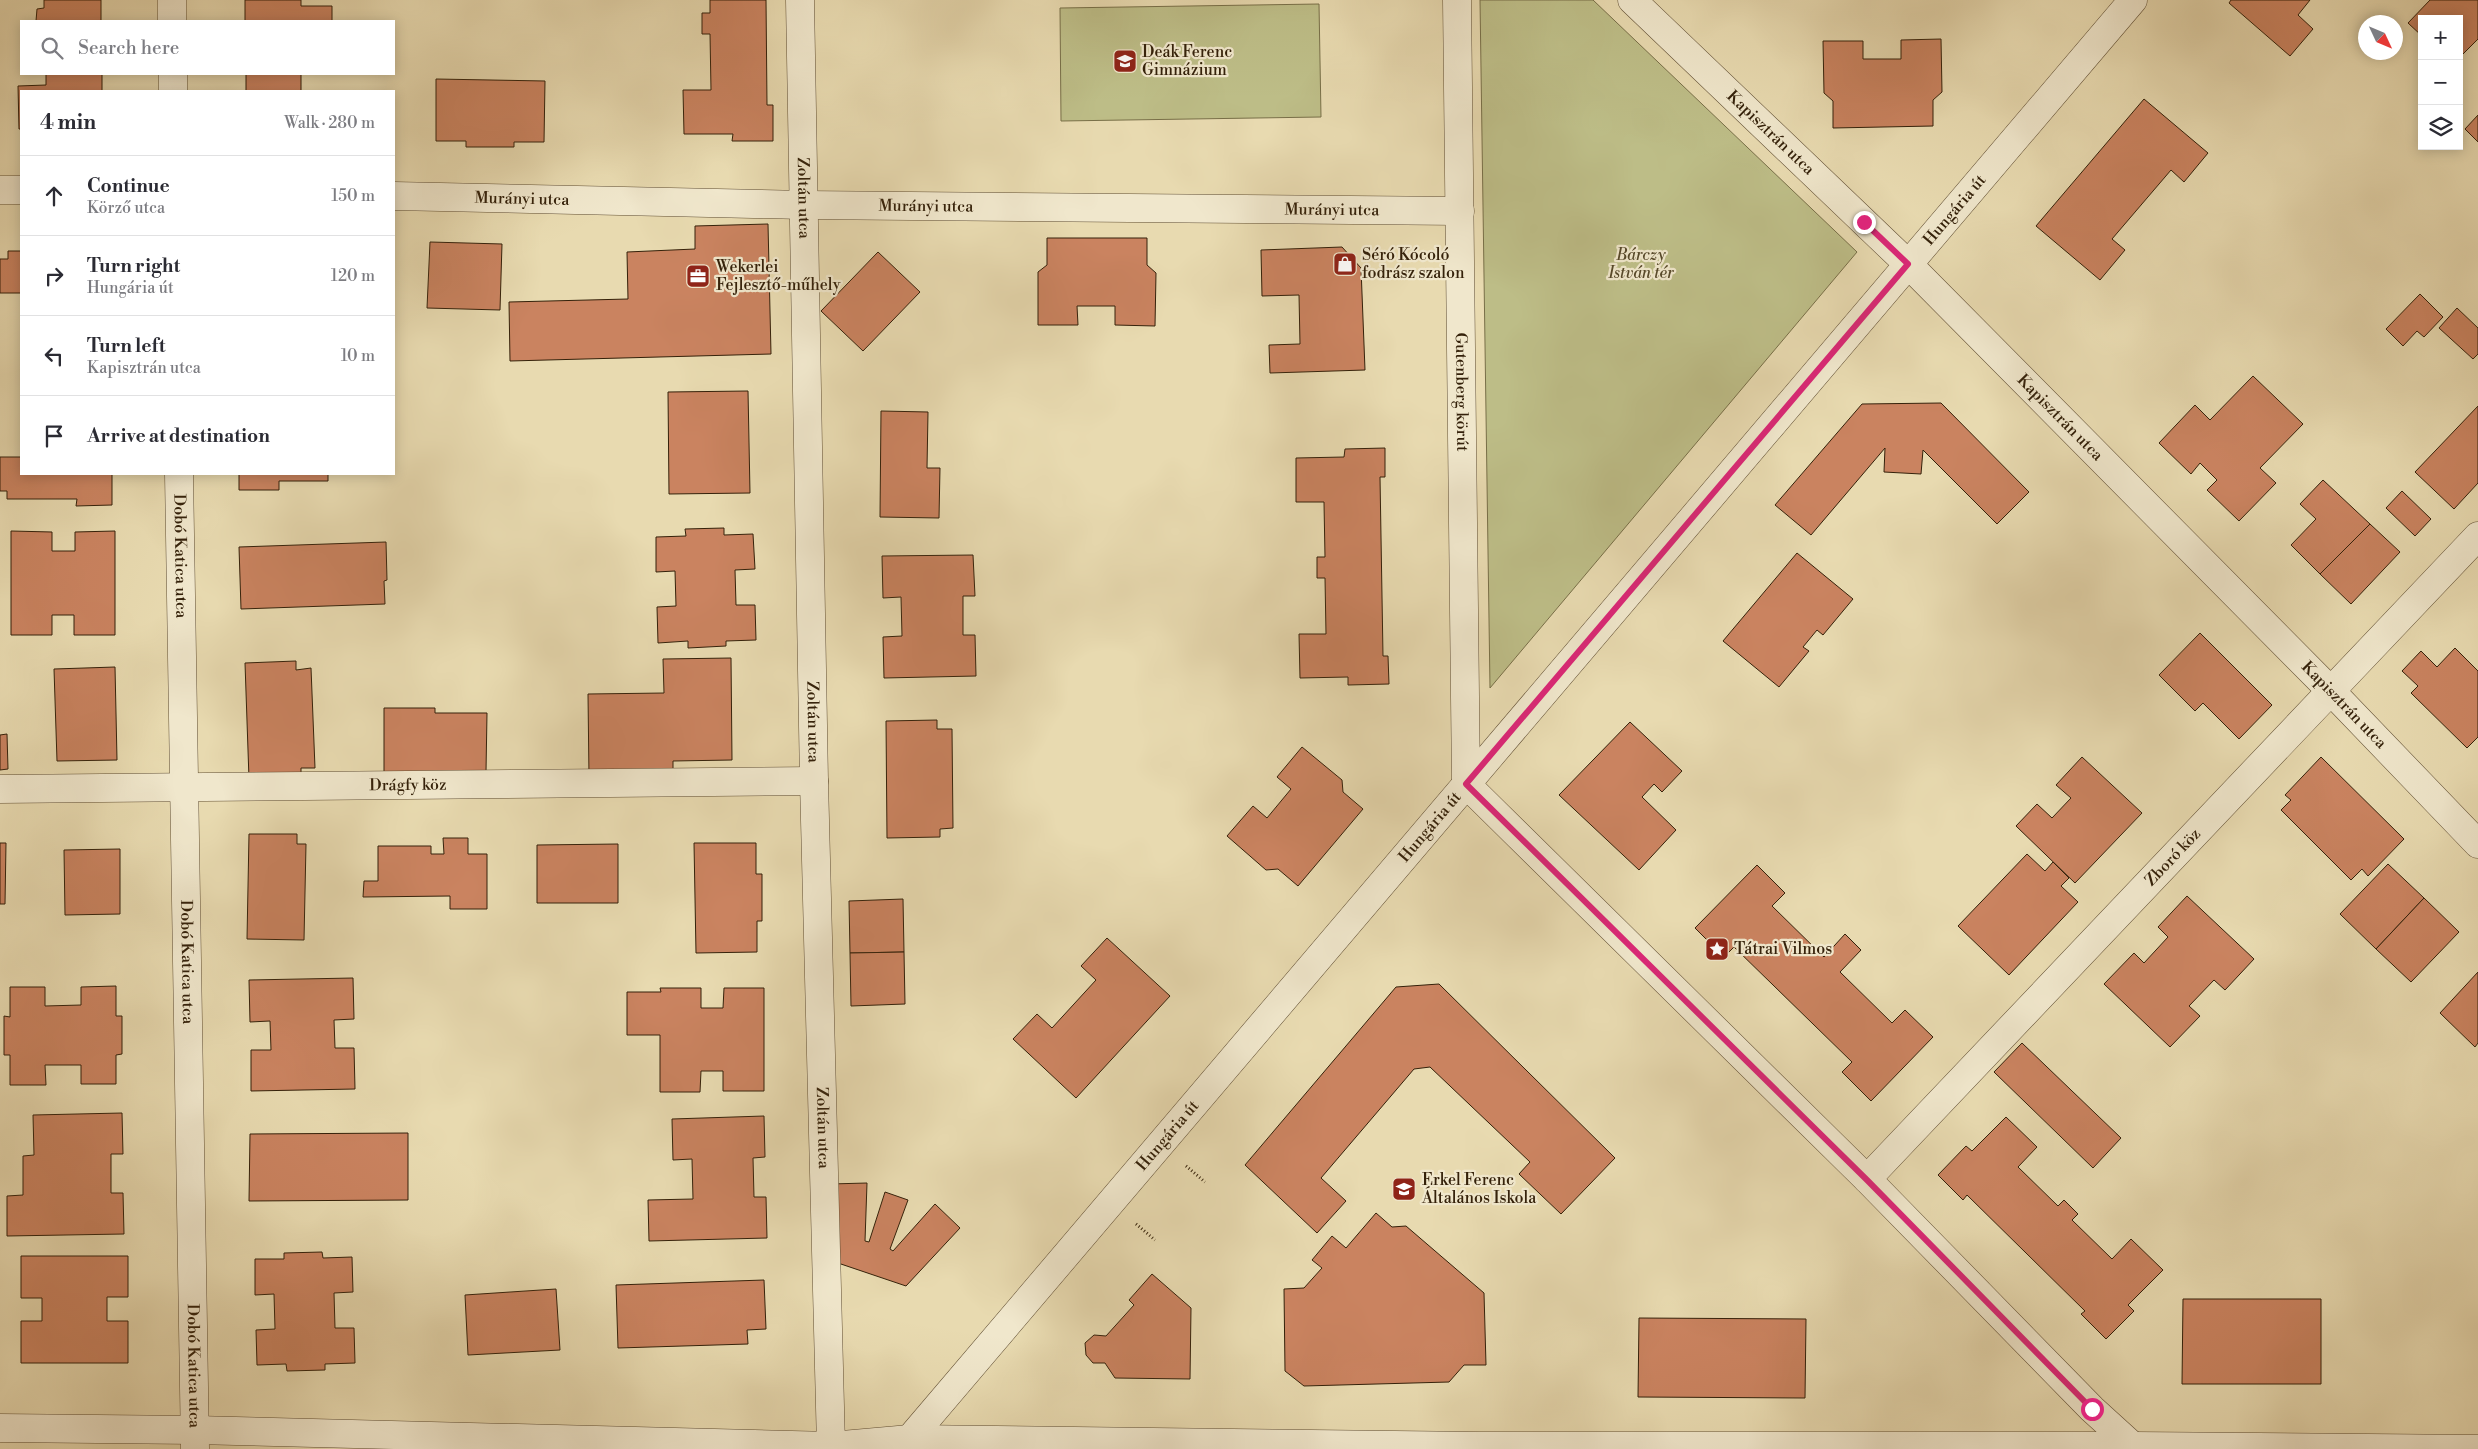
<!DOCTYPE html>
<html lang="en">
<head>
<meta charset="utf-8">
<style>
  body { margin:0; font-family:"Libre Bodoni",serif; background:#f7f7f7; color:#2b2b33 }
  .controls { position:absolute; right:15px; top:15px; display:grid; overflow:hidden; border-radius:0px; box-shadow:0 2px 12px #0003 }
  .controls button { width:45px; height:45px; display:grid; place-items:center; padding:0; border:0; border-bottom:1px solid #e1e1e2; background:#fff; color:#2b2b33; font:25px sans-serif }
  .compass { position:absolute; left:2358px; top:15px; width:45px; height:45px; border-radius:50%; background:#fff; box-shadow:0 2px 12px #0003; rotate:134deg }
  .stop { position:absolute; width:15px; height:15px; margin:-11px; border:4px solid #db2777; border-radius:50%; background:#fff }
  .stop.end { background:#db2777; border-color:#fff; box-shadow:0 1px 5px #0008 }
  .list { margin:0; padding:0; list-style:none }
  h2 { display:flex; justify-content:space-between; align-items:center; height:65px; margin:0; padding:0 20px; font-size:21px }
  h2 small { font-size:16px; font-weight:400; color:#7c7c81 }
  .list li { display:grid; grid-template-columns:32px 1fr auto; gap:15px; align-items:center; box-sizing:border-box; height:80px; padding:0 20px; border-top:1px solid #e1e1e2 }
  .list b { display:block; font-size:19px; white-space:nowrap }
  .list p { margin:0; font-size:16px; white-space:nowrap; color:#7c7c81 }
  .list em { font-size:16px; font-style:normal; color:#7c7c81 }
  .icon { flex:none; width:28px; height:28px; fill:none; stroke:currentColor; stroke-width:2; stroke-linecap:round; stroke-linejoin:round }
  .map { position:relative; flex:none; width:2478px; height:1449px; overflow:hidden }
  .search { position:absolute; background:#fff; box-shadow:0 2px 12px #0003; left:20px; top:20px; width:375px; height:55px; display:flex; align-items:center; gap:12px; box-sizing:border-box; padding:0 18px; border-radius:0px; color:#7c7c81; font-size:19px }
  .panel { position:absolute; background:#fff; box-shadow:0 2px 12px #0003; left:20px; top:90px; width:375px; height:385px; border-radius:0px }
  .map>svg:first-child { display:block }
  .green { fill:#bdbd87; stroke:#786f48 }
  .building { fill:#ca8360; stroke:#34210a }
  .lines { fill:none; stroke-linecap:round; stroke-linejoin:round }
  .minor-casing { stroke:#614f34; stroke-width:29 }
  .path { stroke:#34210a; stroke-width:3; stroke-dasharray:1 2.5; stroke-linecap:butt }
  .minor { stroke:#f0e7cc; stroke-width:28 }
  .route { stroke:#db2777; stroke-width:6 }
  .labels { text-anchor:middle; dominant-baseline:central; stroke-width:4.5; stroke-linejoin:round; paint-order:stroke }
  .poi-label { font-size:16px; fill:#34210a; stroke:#f0e7cc; text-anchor:start }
  .street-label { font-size:16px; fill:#34210a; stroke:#f0e7cc }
  .park-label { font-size:16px; font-style:italic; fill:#564829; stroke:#f0e7cc }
</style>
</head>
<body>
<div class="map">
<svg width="2478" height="1449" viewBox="0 0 2478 1449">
  <rect width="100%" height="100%" fill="#e8dab0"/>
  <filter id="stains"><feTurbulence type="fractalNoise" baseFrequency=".004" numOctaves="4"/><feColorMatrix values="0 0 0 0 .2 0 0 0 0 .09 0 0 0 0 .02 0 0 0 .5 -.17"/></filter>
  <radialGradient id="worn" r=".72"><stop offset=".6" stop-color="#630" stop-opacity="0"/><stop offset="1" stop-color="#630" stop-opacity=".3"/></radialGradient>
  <g class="green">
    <polygon points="1480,0 1593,0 1857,252 1490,688"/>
    <polygon points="1319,4 1321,117 1061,121 1060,8"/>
  </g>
  <g class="building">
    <polygon points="44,0 101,0 101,21 36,21 37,9 44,8"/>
    <polygon points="245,0 301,0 301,6 332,6 332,21 245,21"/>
    <polygon points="710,0 766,0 767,105 773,105 773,141 732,141 733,134 684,134 683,90 711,90 710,34 702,34 702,13 710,13"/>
    <polygon points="2231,0 2310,0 2298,15 2313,29 2290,56 2229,3"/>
    <polygon points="2430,0 2478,0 2478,39 2459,58 2459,19 2422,19 2422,36 2408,23"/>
    <polygon points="1941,39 1942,92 1933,100 1933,126 1833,128 1833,101 1824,93 1823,41 1863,41 1863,59 1901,59 1901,40"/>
    <polygon points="46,74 102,74 102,91 21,91 21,129 19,129 18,86 46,85"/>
    <rect x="246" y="74" width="55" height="17"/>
    <polygon points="436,79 545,81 544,142 514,142 514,147 466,147 466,141 436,141"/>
    <polygon points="2144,99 2208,153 2184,182 2171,170 2112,239 2125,250 2100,280 2036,226"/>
    <polygon points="2478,115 2478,142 2465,129"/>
    <polygon points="768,224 771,354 510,361 509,302 628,299 627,252 695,249 695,226"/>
    <polygon points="1047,238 1147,238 1147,265 1156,273 1155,326 1115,325 1115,306 1077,306 1078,325 1038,325 1038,272 1047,265"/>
    <polygon points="430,242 502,244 500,310 427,308"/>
    <polygon points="1342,247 1361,268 1365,370 1270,373 1269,345 1300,344 1299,295 1262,296 1261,250"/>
    <polygon points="8,251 21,251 21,293 0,293 0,259 8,259"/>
    <polygon points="878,252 920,292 863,351 821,311"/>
    <polygon points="2420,294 2443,317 2424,337 2417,331 2403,346 2386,329"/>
    <polygon points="2457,308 2478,328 2478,354 2473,359 2439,328"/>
    <polygon points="2253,376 2303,424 2260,468 2276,483 2239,521 2207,490 2217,480 2200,463 2191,474 2159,443 2195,405 2210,420"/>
    <polygon points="748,391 750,493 669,494 668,392"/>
    <polygon points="1941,403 2029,492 1997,524 1923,450 1921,474 1884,472 1885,448 1811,535 1775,505 1862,404"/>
    <polygon points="2478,406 2478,483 2454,509 2415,472"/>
    <polygon points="881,411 928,412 927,468 940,468 939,518 880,517"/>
    <polygon points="1385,448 1385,477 1380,477 1383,656 1388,656 1389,684 1348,685 1348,677 1300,678 1299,634 1326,634 1325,578 1317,578 1317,557 1325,557 1324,502 1296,502 1296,458 1344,457 1345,449"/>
    <polygon points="0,457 21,457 21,474 112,474 112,505 76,506 77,499 7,499 7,491 0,491"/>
    <polygon points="239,474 328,474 328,481 279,481 279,490 239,490"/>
    <polygon points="2323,480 2370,524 2320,574 2291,545 2316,519 2300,504"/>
    <polygon points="2402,491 2431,519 2415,536 2386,508"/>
    <polygon points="2370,524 2400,552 2351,604 2320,574"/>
    <polygon points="724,528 724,535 753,534 755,569 735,570 736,605 755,605 756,640 726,641 726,646 688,648 688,641 658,643 657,607 676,606 675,571 656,572 656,537 686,536 685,529"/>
    <polygon points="11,531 52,532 52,551 75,551 75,532 115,531 115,635 74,635 74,615 52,615 52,635 11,635"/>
    <polygon points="386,542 387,580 384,581 385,604 241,609 239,547"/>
    <polygon points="1797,553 1853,599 1823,635 1817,630 1803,647 1809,651 1779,687 1723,641"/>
    <polygon points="973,555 975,596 963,596 963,635 975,635 976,676 884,678 883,637 902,636 901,597 883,598 882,556"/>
    <polygon points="2200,633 2272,705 2239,739 2203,703 2195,711 2159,675"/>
    <polygon points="2455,648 2478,671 2478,737 2467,748 2411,693 2418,686 2402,671 2421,651 2437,667"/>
    <polygon points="731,658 732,760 673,761 673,776 589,777 588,694 664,693 663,659"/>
    <polygon points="296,661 296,670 311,668 315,768 301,768 301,777 249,779 245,663"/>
    <polygon points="115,667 117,760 57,761 54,669"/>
    <polygon points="384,708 435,708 435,713 487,713 486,772 384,772"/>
    <polygon points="937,720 937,729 952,729 953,828 940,829 940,837 887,838 886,721"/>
    <polygon points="1630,722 1682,771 1662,792 1654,784 1642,797 1676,830 1639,870 1559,795"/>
    <polygon points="7,734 8,769 0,770 0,735"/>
    <polygon points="1302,747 1342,780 1343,792 1363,809 1298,886 1278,869 1266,870 1227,836 1253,806 1267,818 1291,789 1277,777"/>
    <polygon points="2082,757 2142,813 2075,883 2016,826 2037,804 2052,818 2071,798 2056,785"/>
    <polygon points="2321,757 2404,839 2368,876 2362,869 2351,880 2281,810 2291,800 2285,795"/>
    <polygon points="249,834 297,834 297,844 306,844 304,940 247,939"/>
    <polygon points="443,838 468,838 468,854 487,854 487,909 450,909 450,896 363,897 364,881 378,881 378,846 431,846 431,854 444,854"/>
    <polygon points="0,843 6,843 5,904 0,904"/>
    <polygon points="694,843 756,843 756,874 762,874 762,921 757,921 757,952 696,953"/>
    <polygon points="618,844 618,903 537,903 537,845"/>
    <polygon points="120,849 120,914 65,915 64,850"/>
    <polygon points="2027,854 2045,871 2053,862 2069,878 2061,886 2078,902 2009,975 1958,926"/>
    <polygon points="2388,864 2424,898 2376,949 2340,914"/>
    <polygon points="1757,865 1785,893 1772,906 1824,957 1845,934 1861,950 1840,972 1892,1023 1905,1010 1933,1037 1871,1101 1842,1072 1852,1062 1734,947 1724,957 1695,928"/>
    <polygon points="2187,896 2254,959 2225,990 2214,980 2189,1006 2200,1016 2170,1047 2104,984 2134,953 2144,963 2168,937 2158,927"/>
    <polygon points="2424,898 2459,932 2411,982 2376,949"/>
    <polygon points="903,899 904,952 850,953 849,901"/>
    <polygon points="1107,938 1170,996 1076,1098 1013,1039 1037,1014 1052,1028 1096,980 1081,966"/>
    <polygon points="904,952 905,1004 851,1006 850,953"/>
    <polygon points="2478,972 2478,1043 2475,1047 2440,1013"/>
    <polygon points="353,978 354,1019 334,1020 335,1048 354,1048 355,1089 251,1091 251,1050 271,1050 270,1021 250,1022 249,980"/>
    <polygon points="1439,984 1615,1158 1561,1214 1519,1174 1530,1162 1430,1067 1414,1069 1321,1178 1346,1201 1317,1233 1245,1165 1396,987"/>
    <polygon points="116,986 116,1016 122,1016 122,1054 116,1055 116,1084 81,1084 81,1065 45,1065 46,1085 10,1085 10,1055 4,1055 4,1016 10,1017 10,987 45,987 45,1006 81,1005 81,987"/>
    <polygon points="660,988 701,988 701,1008 723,1008 724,988 764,988 764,1091 723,1091 723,1071 701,1071 700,1092 660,1092 660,1035 627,1035 627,992 661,992"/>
    <polygon points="2022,1043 2121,1138 2093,1168 1994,1072"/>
    <polygon points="122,1113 123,1154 111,1154 111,1193 123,1193 124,1234 7,1236 7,1196 23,1195 23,1156 34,1155 33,1115"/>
    <polygon points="764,1116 765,1157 753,1158 754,1197 766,1197 767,1238 649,1241 648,1200 693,1199 692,1159 673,1160 672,1119"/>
    <polygon points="2006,1117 2037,1147 2018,1167 2058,1206 2064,1200 2078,1214 2072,1220 2112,1259 2131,1239 2163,1270 2128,1305 2134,1311 2106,1339 2081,1314 2085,1311 1967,1195 1963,1200 1938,1175 1966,1146 1972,1151"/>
    <polygon points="408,1133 408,1200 249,1201 250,1134"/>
    <polygon points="867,1183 865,1241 869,1242 885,1192 908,1200 890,1249 893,1251 935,1204 960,1228 906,1286 832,1261 830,1184"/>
    <polygon points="1376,1213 1392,1227 1406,1226 1484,1293 1486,1365 1464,1365 1449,1382 1304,1386 1285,1371 1284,1289 1304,1288 1322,1268 1312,1260 1332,1236 1346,1248"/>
    <polygon points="322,1252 323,1258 352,1257 353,1292 334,1293 335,1328 354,1328 355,1363 325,1364 325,1370 287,1371 286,1364 257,1365 256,1330 275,1329 274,1294 255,1295 255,1259 284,1259 284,1253"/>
    <polygon points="21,1256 128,1256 128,1297 107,1297 107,1321 128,1321 128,1363 21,1363 21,1321 42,1321 42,1298 21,1298"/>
    <polygon points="1152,1274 1191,1308 1190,1379 1115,1378 1105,1363 1093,1363 1086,1355 1085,1343 1094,1335 1106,1336 1134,1305 1129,1300"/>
    <polygon points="764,1280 766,1329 747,1330 748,1344 618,1348 616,1285"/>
    <polygon points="556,1289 560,1350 468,1355 465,1295"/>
    <polygon points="2183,1299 2321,1299 2321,1384 2182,1384"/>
    <polygon points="1639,1318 1806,1319 1805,1398 1638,1397"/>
  </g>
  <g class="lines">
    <g class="minor-casing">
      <g id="minor">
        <polyline points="172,0 172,21"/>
        <path id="s1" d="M800 0 814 781 831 1446"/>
        <path id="s2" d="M1457 0 1466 784 1867 1179 2092 1409 2136 1449"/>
        <path id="s3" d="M1632 0 1908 264 2331 691 2478 844"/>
        <polyline points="173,74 173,91"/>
        <polyline points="0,190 21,190"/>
        <path id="s4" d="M394 196 804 205 1460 211"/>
        <path id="s5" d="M179 474 195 1448"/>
        <path id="s6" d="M0 789 814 781"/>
        <path id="s7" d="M1867 1179 2478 536"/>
        <polyline points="0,1428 195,1430 831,1446 910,1439 1478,1446 2134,1446 2478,1449"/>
        <path id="s8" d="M902 1448 2133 0"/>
      </g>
    </g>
    <g class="path">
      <polyline points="1186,1166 1205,1182"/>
      <polyline points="1136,1224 1155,1240"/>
    </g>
    <use href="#minor" class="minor"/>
  </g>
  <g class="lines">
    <polyline class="route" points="1864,222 1908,264 1466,784 1867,1180 2092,1409"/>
  </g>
  <defs>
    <g id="school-square" transform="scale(1.25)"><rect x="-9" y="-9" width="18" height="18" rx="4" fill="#8f2418" stroke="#f0e7cc"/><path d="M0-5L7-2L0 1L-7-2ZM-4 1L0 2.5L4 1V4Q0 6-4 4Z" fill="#fff"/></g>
    <g id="shop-square" transform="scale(1.25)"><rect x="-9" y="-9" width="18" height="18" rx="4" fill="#8f2418" stroke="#f0e7cc"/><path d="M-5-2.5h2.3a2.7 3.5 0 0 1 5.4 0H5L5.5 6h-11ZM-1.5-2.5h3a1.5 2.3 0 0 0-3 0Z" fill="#fff"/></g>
    <g id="office-square" transform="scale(1.25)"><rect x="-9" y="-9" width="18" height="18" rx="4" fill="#8f2418" stroke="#f0e7cc"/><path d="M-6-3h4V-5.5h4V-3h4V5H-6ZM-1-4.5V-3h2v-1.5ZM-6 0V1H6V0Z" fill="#fff"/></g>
    <g id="sight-square" transform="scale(1.25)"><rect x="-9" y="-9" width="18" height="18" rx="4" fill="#8f2418" stroke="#f0e7cc"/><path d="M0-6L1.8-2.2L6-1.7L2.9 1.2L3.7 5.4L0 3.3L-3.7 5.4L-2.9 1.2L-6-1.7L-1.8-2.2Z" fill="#fff"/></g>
  </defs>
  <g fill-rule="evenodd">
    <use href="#school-square" x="1125" y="61"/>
    <use href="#shop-square" x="1345" y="264"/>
    <use href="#office-square" x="698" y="276"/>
    <use href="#sight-square" x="1717" y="949"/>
    <use href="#school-square" x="1404" y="1189"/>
  </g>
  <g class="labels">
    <g class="poi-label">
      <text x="1142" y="52">Deák Ferenc<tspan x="1142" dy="18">Gimnázium</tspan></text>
      <text x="1362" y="255">Séró Kócoló<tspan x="1362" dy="18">fodrász szalon</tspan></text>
      <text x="716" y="267">Wekerlei<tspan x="716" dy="18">Fejlesztő-műhely</tspan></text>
      <text x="1734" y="949">Tátrai Vilmos</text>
      <text x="1422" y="1180">Erkel Ferenc<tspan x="1422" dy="18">Általános Iskola</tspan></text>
    </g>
    <g class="street-label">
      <text stroke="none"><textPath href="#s3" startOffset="192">Kapisztrán utca</textPath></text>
      <text stroke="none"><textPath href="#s1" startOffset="198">Zoltán utca</textPath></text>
      <text stroke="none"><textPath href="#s4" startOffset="128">Murányi utca</textPath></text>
      <text stroke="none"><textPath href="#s4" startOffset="532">Murányi utca</textPath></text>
      <text stroke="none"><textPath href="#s4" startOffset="938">Murányi utca</textPath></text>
      <text stroke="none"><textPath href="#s8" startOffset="1625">Hungária út</textPath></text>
      <text stroke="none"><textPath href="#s2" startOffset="392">Gutenberg körút</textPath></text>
      <text stroke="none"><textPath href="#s3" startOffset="598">Kapisztrán utca</textPath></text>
      <text stroke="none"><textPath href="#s5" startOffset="82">Dobó Katica utca</textPath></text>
      <text stroke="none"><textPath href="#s3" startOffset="1002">Kapisztrán utca</textPath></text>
      <text stroke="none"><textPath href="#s1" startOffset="722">Zoltán utca</textPath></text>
      <text stroke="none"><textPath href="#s6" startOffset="408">Drágfy köz</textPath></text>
      <text stroke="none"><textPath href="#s8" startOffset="815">Hungária út</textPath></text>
      <text stroke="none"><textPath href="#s7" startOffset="444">Zboró köz</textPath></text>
      <text stroke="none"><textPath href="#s5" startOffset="488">Dobó Katica utca</textPath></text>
      <text stroke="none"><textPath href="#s1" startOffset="1128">Zoltán utca</textPath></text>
      <text stroke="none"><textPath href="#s8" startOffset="410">Hungária út</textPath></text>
      <text stroke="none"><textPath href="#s5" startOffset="892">Dobó Katica utca</textPath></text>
    </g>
    <g class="park-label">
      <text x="1641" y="255">Bárczy<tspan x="1641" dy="18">István tér</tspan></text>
    </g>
  </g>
  <rect width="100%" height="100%" filter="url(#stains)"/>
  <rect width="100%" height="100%" fill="url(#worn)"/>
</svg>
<div class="controls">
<button>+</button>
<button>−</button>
<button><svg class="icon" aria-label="layers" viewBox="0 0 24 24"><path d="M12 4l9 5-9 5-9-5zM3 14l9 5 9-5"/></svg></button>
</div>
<svg class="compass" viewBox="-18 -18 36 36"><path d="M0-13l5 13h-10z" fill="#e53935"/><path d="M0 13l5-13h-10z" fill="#7c7c81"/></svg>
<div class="stop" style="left:2092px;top:1409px"></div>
<div class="stop end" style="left:1864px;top:222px"></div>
<div class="search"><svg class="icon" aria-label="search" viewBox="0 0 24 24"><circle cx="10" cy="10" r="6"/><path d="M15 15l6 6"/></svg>Search here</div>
<section class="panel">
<h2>4 min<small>Walk · 280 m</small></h2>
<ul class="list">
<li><svg class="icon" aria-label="ahead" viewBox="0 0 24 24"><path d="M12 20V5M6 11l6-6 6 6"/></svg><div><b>Continue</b><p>Körző utca</p></div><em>150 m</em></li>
<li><svg class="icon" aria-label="right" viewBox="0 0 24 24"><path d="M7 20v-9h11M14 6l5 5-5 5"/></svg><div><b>Turn right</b><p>Hungária út</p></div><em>120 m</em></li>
<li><svg class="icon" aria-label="left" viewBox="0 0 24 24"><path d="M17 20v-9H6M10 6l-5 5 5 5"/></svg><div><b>Turn left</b><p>Kapisztrán utca</p></div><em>10 m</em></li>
<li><svg class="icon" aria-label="arrive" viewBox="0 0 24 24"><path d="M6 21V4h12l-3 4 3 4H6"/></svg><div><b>Arrive at destination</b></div></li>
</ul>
</section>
</div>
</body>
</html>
